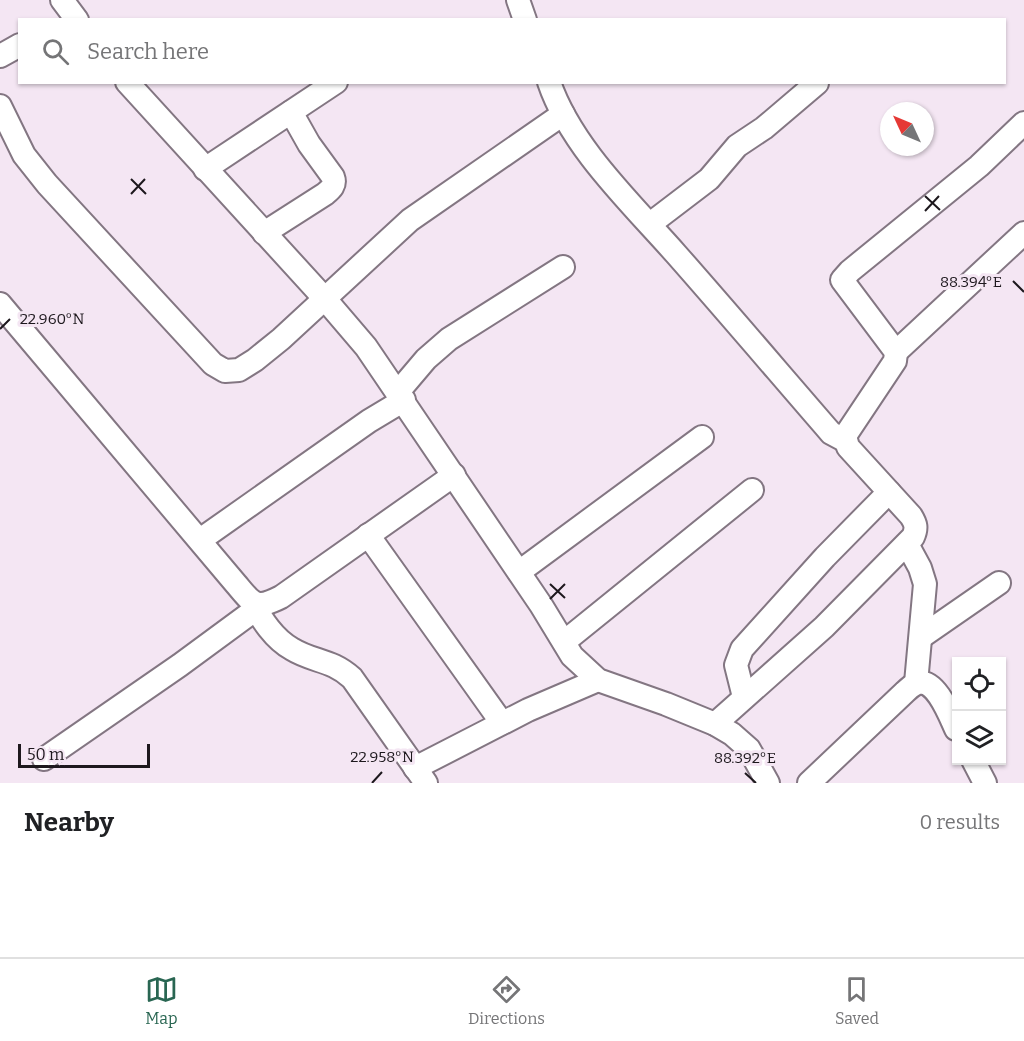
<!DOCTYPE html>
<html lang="en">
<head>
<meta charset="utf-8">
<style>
  body { margin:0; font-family:Bitter,serif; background:#f2f2f2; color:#202124 }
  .controls { position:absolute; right:18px; bottom:18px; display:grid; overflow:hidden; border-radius:0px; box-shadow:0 2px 4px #0004 }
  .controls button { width:54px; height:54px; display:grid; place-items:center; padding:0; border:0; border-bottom:2px solid #e0e0e0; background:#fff; color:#202124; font:30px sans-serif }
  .compass { position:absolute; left:880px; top:102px; width:54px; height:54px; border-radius:50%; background:#fff; box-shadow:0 2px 4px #0004; rotate:314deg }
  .scale { position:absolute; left:18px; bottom:15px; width:132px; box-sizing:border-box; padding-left:6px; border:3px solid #1d181d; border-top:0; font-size:16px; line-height:21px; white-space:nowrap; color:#1d181d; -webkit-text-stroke:4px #f4e6f3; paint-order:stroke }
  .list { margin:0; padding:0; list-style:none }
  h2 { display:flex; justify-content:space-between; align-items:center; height:78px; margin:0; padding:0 24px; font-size:26px }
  h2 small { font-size:20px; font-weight:400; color:#757577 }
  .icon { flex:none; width:33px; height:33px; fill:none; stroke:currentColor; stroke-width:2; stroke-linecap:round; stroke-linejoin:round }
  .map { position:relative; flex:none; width:1024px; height:783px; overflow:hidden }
  .search { position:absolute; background:#fff; box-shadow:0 2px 4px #0004; left:18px; right:18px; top:18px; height:66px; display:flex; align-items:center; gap:15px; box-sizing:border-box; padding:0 21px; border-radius:0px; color:#757577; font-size:22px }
  .sheet { height:174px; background:#fff }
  nav { display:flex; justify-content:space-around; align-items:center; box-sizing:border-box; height:84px; border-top:2px solid #e0e0e0; background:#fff; font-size:16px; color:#757577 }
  nav a { display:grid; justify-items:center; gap:3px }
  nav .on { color:#296652 }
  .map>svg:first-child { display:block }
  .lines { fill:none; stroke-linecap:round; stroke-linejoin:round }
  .minor-casing { stroke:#837682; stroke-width:26 }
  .minor { stroke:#fff; stroke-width:22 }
  .ticks { fill:none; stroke:#1d181d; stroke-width:2 }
  .ticks-label { font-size:15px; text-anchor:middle; fill:#1d181d; stroke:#f4e6f3; stroke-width:6; stroke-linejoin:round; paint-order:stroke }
</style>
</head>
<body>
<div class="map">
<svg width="1024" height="783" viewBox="0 0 1024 783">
  <rect width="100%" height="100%" fill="#f4e6f3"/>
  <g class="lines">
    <g class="minor-casing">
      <g id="minor">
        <polyline points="62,0 77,20"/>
        <polyline points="518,0 525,20"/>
        <polyline points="0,56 20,45"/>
        <polyline points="127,82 325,299 366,347 541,605 572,656 598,680 666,704 715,724 732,734 749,749 768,783"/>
        <path d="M549 82C571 147 631 203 676 254 728 313 779 373 831 433L846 441"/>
        <polyline points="0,106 24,155 47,184 213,364 225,371 239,370 255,360 281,339 410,220 563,114"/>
        <polyline points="205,169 336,82"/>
        <polyline points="650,224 709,179 737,146 764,128 817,83"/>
        <path d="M264 233 325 194C331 189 336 185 333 177L309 144 291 112"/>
        <path d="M0 304 236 584C253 604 255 610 281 597L454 475"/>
        <polyline points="896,352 1024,233"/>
        <polyline points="398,392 426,359 449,339 563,267"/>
        <polyline points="368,535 502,723"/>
        <polyline points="200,540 369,421 404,400"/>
        <polyline points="907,544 920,568 925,584 916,683"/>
        <polyline points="519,572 702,437"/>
        <path d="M252 602C262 620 274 639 292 649 313 662 331 659 352 678L426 783"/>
        <polyline points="921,637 999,583"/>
        <polyline points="564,642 752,490"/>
        <polyline points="744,697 736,665 742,649 825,557 889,492"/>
        <path d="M715 724 824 627 913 537C917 528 916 524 911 516L848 447 845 436 895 361 896 352 842 280 850 271 979 166 1024 123"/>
        <polyline points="44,759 180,665 256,609"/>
        <polyline points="973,760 985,783"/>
        <polyline points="415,768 528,710 598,680"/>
        <path d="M809 783 905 692C908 689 913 685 917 683 936 678 950 716 956 729"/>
      </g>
    </g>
    <use href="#minor" class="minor"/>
  </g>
  <path class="ticks" d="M131 179 146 194M131 194 145 179M925 196 940 210M925 211 939 196M1013 281 1024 292M0 329 10 319M550 584 565 598M550 599 565 584M745 773 756 783M372 783 382 772"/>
  <g class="ticks-label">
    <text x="971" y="287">88.394°E</text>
    <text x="52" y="324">22.960°N</text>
    <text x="382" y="762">22.958°N</text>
    <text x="745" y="763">88.392°E</text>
  </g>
</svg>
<div class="controls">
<button><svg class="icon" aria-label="locate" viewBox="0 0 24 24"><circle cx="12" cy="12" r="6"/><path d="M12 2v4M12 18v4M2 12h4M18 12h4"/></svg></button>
<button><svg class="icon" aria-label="layers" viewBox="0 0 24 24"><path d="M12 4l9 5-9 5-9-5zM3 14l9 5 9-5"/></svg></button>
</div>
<svg class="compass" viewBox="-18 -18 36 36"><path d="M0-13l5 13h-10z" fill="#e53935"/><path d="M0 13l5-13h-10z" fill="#757577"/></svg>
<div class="scale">50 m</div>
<div class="search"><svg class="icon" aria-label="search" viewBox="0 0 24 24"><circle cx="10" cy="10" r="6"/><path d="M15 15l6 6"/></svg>Search here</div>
</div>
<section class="sheet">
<h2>Nearby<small>0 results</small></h2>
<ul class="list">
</ul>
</section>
<nav>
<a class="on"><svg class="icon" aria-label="map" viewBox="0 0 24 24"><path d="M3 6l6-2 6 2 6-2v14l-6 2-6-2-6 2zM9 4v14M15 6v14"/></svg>Map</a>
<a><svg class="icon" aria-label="directions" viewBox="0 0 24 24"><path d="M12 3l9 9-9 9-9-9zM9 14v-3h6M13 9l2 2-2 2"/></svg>Directions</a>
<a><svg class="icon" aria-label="saved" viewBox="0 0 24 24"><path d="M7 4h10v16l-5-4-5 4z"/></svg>Saved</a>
</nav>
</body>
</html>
